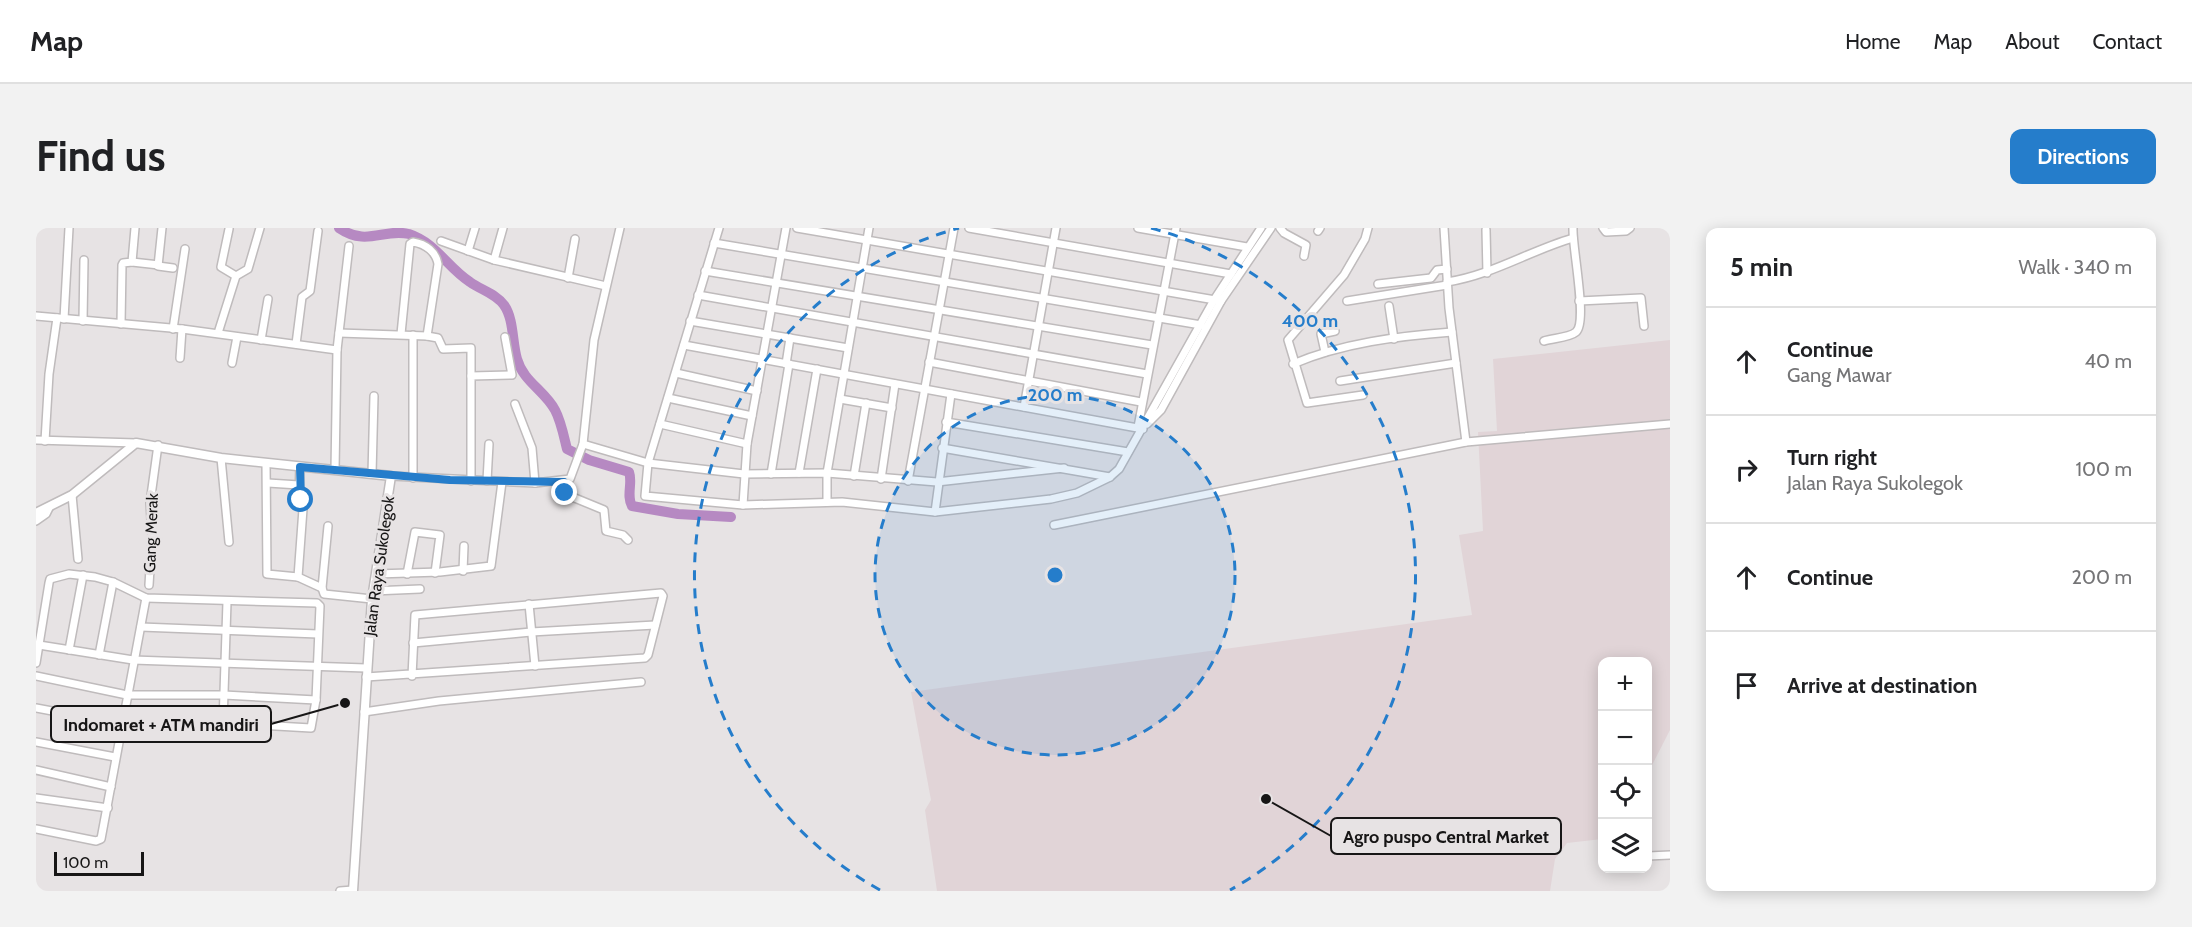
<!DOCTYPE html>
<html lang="en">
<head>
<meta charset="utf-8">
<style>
  body { margin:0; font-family:Cabin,sans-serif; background:#f2f2f2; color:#202124 }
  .controls { position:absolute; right:18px; bottom:18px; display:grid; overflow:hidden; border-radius:12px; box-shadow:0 3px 15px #0003 }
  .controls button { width:54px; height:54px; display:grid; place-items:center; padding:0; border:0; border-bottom:2px solid #e0e0e0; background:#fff; color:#202124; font:30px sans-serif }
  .scale { position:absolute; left:18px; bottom:15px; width:90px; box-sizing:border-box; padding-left:6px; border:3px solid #171616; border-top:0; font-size:16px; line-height:21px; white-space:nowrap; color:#171616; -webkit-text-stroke:4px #e7e3e4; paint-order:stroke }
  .stop { position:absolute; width:18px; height:18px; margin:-14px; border:4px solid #257dcb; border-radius:50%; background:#fff }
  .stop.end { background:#257dcb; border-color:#fff; box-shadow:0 2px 6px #0008 }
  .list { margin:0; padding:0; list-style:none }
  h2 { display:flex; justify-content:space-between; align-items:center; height:78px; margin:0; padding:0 24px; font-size:26px }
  h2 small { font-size:20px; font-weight:400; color:#757577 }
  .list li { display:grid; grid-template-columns:39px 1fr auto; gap:18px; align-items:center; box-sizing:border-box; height:108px; padding:0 24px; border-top:2px solid #e0e0e0 }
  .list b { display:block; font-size:22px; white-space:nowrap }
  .list p { margin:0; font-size:20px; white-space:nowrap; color:#757577 }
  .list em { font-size:20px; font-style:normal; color:#757577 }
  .icon { flex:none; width:33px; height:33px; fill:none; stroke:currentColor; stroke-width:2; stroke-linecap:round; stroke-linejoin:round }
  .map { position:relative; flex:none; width:1634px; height:663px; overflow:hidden; border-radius:12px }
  header { display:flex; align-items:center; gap:36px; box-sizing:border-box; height:84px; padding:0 30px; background:#fff; border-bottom:2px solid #e0e0e0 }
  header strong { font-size:28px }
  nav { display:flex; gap:33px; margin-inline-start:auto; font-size:21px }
  .intro { display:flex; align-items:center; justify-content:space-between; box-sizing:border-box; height:144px; padding:0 36px }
  h1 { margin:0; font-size:42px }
  .button { padding:15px 27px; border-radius:12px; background:#257dcb; color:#fff; font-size:21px; font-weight:700 }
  main { display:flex; gap:36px; padding:0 36px }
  aside { flex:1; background:#fff; border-radius:12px; box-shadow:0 3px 15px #0003 }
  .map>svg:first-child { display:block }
  .built { fill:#e1d4d7 }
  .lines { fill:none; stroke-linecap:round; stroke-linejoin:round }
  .river { stroke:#b689c2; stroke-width:10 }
  .minor-casing { stroke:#bfbbbc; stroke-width:10 }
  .tertiary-casing { stroke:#bfbbbc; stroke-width:11 }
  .minor { stroke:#fff; stroke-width:7 }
  .tertiary { stroke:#fff; stroke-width:8 }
  .route { stroke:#257dcb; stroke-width:8 }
  .ring { fill:none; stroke:#257dcb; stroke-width:3; stroke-dasharray:10 8 }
  .labels { text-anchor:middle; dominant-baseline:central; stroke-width:6; stroke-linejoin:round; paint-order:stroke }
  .street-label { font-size:16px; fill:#171616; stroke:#e7e3e4 }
  .centre { fill:#257dcb; stroke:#e7e3e4; stroke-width:3 }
  .ring-label { font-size:18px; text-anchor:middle; font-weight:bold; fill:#257dcb; stroke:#e7e3e4; stroke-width:6; stroke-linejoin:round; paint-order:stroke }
  .leader { fill:none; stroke:#171616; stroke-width:2 }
  .callout-dot { fill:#171616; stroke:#e7e3e4; stroke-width:2 }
  .callout { fill:#e7e3e4; stroke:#171616; stroke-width:2 }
  .callout-label { font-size:18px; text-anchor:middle; font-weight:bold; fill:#171616 }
</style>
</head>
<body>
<header>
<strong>Map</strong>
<nav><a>Home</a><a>Map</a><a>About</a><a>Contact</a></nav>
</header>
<div class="intro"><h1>Find us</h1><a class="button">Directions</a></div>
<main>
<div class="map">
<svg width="1634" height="663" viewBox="0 0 1634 663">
  <rect width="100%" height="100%" fill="#e7e3e4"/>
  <polygon class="built" points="1634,112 1634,502 1612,545 1612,434 1566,434 1566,611 1531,615 1519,631 1514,663 901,663 889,582 895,572 875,464 1436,387 1423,307 1447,303 1442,204 1461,203 1457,131"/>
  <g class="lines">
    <path class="river" d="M303 0C331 19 347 0 373 6 400 15 411 39 434 54 445 62 459 65 468 77 478 91 476 114 481 131 487 153 509 163 519 182 525 193 528 209 531 221L553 232 593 244C597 255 590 267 596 278L642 286 695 289"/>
    <g class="minor-casing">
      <g id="minor">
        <polyline points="126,0 122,38 137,40"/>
        <polyline points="683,0 612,235 609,268 707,277 806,274 899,284 1015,271 1041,265 1074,249 1083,241 1178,72 1225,0"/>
        <polyline points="761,0 1185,73"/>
        <polyline points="933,0 1195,46"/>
        <polyline points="1102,0 1211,19"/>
        <polyline points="1244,0 1248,5 1270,17 1268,28"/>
        <polyline points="1408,0 1413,80 1430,214"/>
        <polyline points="1567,0 1570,4 1590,3 1594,0"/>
        <polyline points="193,1 185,39 200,48"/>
        <polyline points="1450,2 1451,45"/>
        <polyline points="1282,3 1284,0"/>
        <polyline points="405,13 458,32 570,58"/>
        <polyline points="678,15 1165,97"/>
        <polyline points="432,23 439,0"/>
        <polyline points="458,32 467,0"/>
        <polyline points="96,34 123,37"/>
        <polyline points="669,43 1116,117"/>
        <polyline points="532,50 539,11"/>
        <path d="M1411 54C1456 47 1493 23 1537 10"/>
        <polyline points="1342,56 1395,50 1401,42 1411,41"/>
        <polyline points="662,67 1111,146"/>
        <polyline points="1311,73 1411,57"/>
        <polyline points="1543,73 1605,70 1608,98"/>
        <polyline points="1353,78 1358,111"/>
        <polyline points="0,88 146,101 301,122"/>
        <polyline points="28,91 33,0"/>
        <polyline points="47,93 48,32"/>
        <polyline points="654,93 812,120"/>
        <polyline points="85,96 86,37 87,35 96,34 99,0"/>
        <polyline points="137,101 149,21"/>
        <polyline points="182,105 200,48 212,41 224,0"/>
        <polyline points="303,105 391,108 402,110 407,121 435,120 435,148"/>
        <path d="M365 106 374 16 377 14C390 16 400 24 402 36L391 108"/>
        <polyline points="225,112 232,71"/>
        <path d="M1508 113C1516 110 1533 110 1540 104 1552 94 1536 19 1537 0"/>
        <polyline points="260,116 266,69 274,63 282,3"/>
        <polyline points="648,117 1107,201"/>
        <polyline points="1289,124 1285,106 1299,103"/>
        <polyline points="144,130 146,101"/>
        <polyline points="893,134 1105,174"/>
        <polyline points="196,135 201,109"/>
        <polyline points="750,136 754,110"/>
        <path d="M1257 136C1306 115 1363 108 1416 104"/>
        <polyline points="640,145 721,163"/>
        <polyline points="1304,153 1420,135"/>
        <polyline points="1327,167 1271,175 1252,112 1308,47 1329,11 1332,0"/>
        <polyline points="632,170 716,188"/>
        <polyline points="804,171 856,180"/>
        <polyline points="479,176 496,220 499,255"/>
        <polyline points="988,179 1020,0"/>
        <polyline points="910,194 1092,224"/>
        <polyline points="624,196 711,216"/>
        <polyline points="1111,196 1125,182 1185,73 1235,0"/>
        <polyline points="1102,199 1140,0"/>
        <polyline points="0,212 100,215"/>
        <polyline points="9,213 13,146 21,90"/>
        <polyline points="547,216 612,235 708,246 791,245 901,254 1028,240"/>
        <polyline points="906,220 1074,249"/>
        <polyline points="185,230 193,314"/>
        <polyline points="230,235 231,346 262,349 286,360 292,298"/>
        <polyline points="299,242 301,122 313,18"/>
        <polyline points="763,245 781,141"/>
        <polyline points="336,246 338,168"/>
        <polyline points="735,246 753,136"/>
        <polyline points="355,248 499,255 534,251 547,216 558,112 584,0"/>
        <polyline points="818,248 830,175"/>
        <polyline points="377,250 377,107"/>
        <polyline points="845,251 859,156"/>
        <polyline points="435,253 435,148 476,147 469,109"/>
        <polyline points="451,253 453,216"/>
        <polyline points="872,253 918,0"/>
        <polyline points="528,254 529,266 568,282 570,303 587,307 592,312"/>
        <polyline points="232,255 263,257"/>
        <polyline points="36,267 42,331"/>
        <polyline points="791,274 791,245 833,0"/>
        <polyline points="707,277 711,216 750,0"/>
        <polyline points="899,284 915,166"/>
        <polyline points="0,293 10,286 13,280"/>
        <polyline points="1018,297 1430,214 1634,196"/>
        <polyline points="427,343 428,318"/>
        <polyline points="340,346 404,344 455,338 466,254"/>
        <polyline points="371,346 379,304 404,307 399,345"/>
        <polyline points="262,349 267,281 263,267 264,239"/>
        <polyline points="113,357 116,308 114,275 122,217"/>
        <polyline points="286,360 288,366 336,371"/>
        <polyline points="337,363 384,361"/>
        <polyline points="493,376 499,438"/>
        <polyline points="105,399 282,406"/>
        <polyline points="377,415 495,404 619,397"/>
        <polyline points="3,417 97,432 330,440"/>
        <polyline points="33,422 47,347"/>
        <polyline points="63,427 77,354"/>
        <polyline points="0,435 13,355 14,351 33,346 59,349 77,354 110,370 281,375 284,378 280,472 275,500 187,495 85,496 0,480"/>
        <polyline points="0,448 91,467 188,467 280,472"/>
        <polyline points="330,449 609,430 612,427 627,368 625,365 379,387 376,448"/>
        <polyline points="328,484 403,473 605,454"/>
        <polyline points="187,495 191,374"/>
        <polyline points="0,514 79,529"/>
        <polyline points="0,542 75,559"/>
        <polyline points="0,570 72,580"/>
        <polyline points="0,601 60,613 65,611 110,370"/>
        <polyline points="1612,628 1634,627"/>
        <polyline points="304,663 317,662"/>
      </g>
    </g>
    <g class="tertiary-casing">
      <polyline id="tertiary" points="0,285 36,267 100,215 185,230 355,248 336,371 317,663"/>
    </g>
    <use href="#minor" class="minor"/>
    <use href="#tertiary" class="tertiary"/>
  </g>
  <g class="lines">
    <polyline class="route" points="265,272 264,239 414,252 528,254 529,265"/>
  </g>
  <circle cx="1019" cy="347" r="180" fill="#257dcb" fill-opacity=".12"/>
  <g class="ring">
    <circle cx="1019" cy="347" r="180"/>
    <path d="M844 662A360 360 0 0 1 923 0M1115 0A360 360 0 0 1 1194 662"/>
  </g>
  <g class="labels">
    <g class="street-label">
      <text transform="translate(115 305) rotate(-88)">Gang Merak</text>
      <text transform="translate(343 338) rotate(-82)">Jalan Raya Sukolegok</text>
    </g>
  </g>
  <circle cx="1019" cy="347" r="9" class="centre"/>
  <g class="ring-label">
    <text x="1274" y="99">400 m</text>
    <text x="1019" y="173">200 m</text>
  </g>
  <path class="leader" d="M309 475L235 496M1230 571L1295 608"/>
  <g class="callout-dot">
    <circle cx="309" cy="475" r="6"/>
    <circle cx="1230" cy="571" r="6"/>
  </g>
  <g class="callout">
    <rect x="15" y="478" width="220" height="36" rx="6"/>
    <rect x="1295" y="590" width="230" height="36" rx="6"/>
  </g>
  <g class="callout-label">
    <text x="125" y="503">Indomaret + ATM mandiri</text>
    <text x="1410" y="615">Agro puspo Central Market</text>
  </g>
</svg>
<div class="controls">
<button>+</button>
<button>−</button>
<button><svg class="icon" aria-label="locate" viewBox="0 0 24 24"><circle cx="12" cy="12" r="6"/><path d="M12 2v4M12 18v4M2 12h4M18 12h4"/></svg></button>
<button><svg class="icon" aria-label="layers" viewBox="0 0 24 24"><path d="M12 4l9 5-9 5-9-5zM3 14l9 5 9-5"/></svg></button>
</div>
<div class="scale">100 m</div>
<div class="stop" style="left:265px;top:272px"></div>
<div class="stop end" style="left:529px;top:265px"></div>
</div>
<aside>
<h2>5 min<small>Walk · 340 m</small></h2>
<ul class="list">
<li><svg class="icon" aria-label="ahead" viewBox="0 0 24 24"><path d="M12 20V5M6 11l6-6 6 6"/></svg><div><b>Continue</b><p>Gang Mawar</p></div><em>40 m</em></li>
<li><svg class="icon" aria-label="right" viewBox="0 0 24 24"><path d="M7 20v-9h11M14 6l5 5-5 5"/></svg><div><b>Turn right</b><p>Jalan Raya Sukolegok</p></div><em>100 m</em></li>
<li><svg class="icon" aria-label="ahead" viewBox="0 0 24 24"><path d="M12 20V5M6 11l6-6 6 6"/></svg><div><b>Continue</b></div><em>200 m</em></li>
<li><svg class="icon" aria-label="arrive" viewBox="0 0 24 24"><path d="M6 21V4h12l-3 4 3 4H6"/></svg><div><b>Arrive at destination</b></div></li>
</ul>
</aside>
</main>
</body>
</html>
